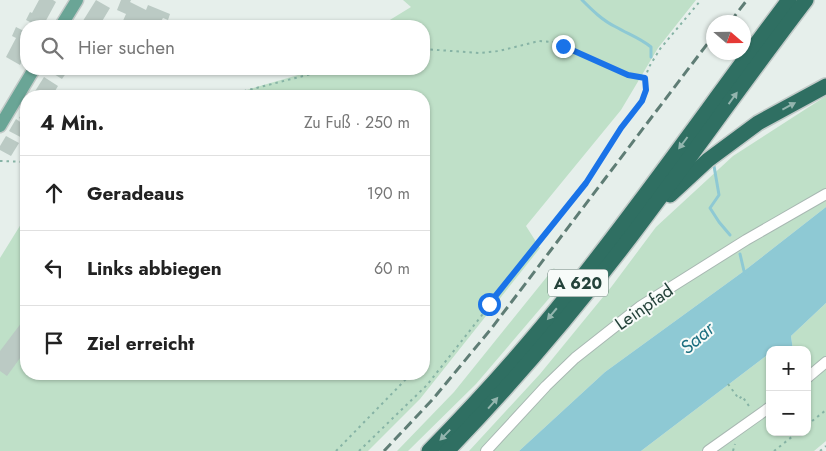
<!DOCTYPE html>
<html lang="de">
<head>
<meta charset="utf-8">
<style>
  body { margin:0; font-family:Jost,sans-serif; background:#f6f6f6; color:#222 }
  .controls { position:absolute; right:15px; bottom:15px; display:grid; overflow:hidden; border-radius:10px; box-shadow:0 1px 4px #0004 }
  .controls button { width:45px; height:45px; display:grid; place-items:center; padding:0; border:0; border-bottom:1px solid #e0e0e0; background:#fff; color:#222; font:25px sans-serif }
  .compass { position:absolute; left:706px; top:15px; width:45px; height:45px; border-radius:50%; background:#fff; box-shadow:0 1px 4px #0004; rotate:110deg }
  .stop { position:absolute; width:15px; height:15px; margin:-11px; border:4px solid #1a73e8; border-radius:50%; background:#fff }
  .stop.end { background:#1a73e8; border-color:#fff; box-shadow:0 1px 5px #0008 }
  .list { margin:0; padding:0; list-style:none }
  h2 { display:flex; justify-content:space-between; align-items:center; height:65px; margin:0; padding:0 20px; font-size:21px }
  h2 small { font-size:16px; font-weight:400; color:#767676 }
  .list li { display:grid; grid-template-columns:32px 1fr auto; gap:15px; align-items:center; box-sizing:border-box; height:75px; padding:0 20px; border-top:1px solid #e0e0e0 }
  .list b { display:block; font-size:19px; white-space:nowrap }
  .list em { font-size:16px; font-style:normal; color:#767676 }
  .icon { flex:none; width:28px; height:28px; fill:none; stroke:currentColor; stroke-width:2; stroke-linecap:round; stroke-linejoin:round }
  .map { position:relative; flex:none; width:826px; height:451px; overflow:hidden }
  .search { position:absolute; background:#fff; box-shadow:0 1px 4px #0004; left:20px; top:20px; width:410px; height:55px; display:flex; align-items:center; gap:12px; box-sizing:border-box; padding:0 18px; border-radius:20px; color:#767676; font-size:19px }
  .panel { position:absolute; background:#fff; box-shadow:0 1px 4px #0004; left:20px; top:90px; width:410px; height:290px; border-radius:20px }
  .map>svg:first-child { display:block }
  .green { fill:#bfe0c8 }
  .water { fill:#8ec9d4 }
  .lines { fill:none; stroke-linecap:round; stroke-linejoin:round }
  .stream { stroke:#8ec9d4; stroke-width:3 }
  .building { fill:#bbcac4 }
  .minor-casing { stroke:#a8b8b2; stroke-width:12 }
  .major-casing { stroke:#c2cac8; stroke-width:15 }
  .highway-casing { stroke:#c2cac8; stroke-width:18 }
  .path { stroke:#86b3a5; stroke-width:2; stroke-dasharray:2.5 4; stroke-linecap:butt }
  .minor { stroke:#fff; stroke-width:10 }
  .major { stroke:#6aa596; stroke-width:12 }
  .highway { stroke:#2f6f62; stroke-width:15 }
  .rail { stroke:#5f7d75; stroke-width:3; stroke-dasharray:10 5; stroke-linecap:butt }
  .oneway { fill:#93b5ae }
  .route { stroke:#1a73e8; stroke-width:6 }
  .labels { text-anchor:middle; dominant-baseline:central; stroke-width:4; stroke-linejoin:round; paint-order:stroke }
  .shield { fill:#f7fbf9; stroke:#637a73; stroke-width:1 }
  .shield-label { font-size:16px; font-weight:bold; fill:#24423a }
  .street-label { font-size:18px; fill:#24423a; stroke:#f7fbf9 }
  .water-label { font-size:19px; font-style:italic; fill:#1c6f80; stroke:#f7fbf9 }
</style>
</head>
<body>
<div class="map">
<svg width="826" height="451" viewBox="0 0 826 451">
  <rect width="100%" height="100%" fill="#e6efeb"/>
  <g class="green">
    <polygon points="403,0 696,0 658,48 621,110 526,226 540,248 420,399 368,451 0,451 0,258 26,216 26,374 424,374 424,96 226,96 305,73 312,69 424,69 424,26 380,26 411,7"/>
    <polygon points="826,96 826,207 744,271 605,372 519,451 469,451 540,374 612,286 656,227 733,156"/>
    <polygon points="554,268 563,282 476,384 408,451 397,451 454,392"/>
    <polygon points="826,303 826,441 814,451 641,451 770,353 770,432 807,432 807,350 793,350 791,336"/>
  </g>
  <polygon class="water" points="826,207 826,303 791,336 793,350 780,350 778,347 774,350 770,350 770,353 641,451 519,451 605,372 744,271"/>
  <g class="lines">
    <g class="stream">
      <path d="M582 0C592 10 603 21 616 27 628 34 640 38 651 47V57"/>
      <polyline points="714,166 719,195 710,208 719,222 730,235"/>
      <polyline points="740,254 744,271 747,274"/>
    </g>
  </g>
  <g class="building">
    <polygon points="39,0 53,0 56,2 43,26 38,26 26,20 30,12 32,13"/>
    <polygon points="96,0 110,8 101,23 107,26 77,26 79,23 81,24"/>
    <polygon points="121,0 131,0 130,2 146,10 148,5 170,14 168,20 163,18 160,23 156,26 130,26 122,23 126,14 117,10"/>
    <polygon points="16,27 26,32 26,53 20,65 6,57 16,38 12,36"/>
    <polygon points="51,69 69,69 62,79 49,71"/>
    <polygon points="44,77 58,86 52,96 32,96"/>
    <polygon points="26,106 26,122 19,118"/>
    <polygon points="16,119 26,126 26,140 9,131"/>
    <polygon points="6,136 19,143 11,156 0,150 0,146"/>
    <polygon points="25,318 26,319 26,350 7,376 0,371 0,351"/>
  </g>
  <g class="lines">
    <g class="minor-casing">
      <g id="minor">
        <polyline points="807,378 826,362"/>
        <polyline points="486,451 546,386 575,358 641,306 746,240 826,194"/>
        <polyline points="708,451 770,407"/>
      </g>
    </g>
    <g class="major-casing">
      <g id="major">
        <polyline points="61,26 77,0"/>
        <polyline points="0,126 34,69"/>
      </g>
    </g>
    <g class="highway-casing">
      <g id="highway">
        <polyline points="670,195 708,160 758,123 826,86"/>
        <path d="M429 451C478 401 525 349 568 295 645 199 715 98 789 0"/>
        <path d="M447 451C513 383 575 310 632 235 691 157 747 77 806 0"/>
      </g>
    </g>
    <g class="path">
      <polyline points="424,49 479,53 499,51 539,41 553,42 628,75 645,78"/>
      <polyline points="225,96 315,73 325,69"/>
      <polyline points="0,161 26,162"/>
      <polyline points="728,384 739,399 742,396 751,409"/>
      <polyline points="807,425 826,410"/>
      <polyline points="336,451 411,374"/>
      <polyline points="359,451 427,385 586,183 621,128 642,101 646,90 645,78 649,67 660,49 701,0"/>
      <polyline points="733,451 735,444"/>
      <polyline points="774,451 798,432"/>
      <polyline points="820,451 826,446"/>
    </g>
    <use href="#minor" class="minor"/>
    <use href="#major" class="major"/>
    <use href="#highway" class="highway"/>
    <g class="rail">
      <polyline points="730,22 747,0"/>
      <polyline points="384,451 433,399 491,329 714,35"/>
    </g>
  </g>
  <defs><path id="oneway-solid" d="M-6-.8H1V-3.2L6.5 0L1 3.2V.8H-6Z" transform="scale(1.25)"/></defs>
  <g class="oneway">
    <use href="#oneway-solid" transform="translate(733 98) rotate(-54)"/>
    <use href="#oneway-solid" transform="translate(789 106) rotate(-28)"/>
    <use href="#oneway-solid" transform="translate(683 143) rotate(127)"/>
    <use href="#oneway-solid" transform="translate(552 314) rotate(130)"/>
    <use href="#oneway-solid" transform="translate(493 403) rotate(-49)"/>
    <use href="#oneway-solid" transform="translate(445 435) rotate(134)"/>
  </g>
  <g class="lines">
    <polyline class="route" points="489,304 586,183 621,128 642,101 646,90 645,78 628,75 563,46"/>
  </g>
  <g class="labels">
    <rect class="shield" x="548" y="269.5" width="60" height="27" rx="4"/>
    <g class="shield-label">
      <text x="578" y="283">A 620</text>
    </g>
    <g class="street-label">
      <text transform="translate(644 307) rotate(-35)">Leinpfad</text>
    </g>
    <g class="water-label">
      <text transform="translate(697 338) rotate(-41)">Saar</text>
    </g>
  </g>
</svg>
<div class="controls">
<button>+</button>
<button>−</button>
</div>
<svg class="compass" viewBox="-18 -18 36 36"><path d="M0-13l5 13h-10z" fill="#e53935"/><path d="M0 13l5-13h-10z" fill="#767676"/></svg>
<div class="stop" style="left:489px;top:304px"></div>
<div class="stop end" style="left:563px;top:46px"></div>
<div class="search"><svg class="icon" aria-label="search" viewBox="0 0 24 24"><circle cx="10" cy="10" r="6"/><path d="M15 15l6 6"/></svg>Hier suchen</div>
<section class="panel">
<h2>4 Min.<small>Zu Fuß · 250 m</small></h2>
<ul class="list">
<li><svg class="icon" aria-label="ahead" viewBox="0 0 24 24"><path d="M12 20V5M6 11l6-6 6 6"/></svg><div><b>Geradeaus</b></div><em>190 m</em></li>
<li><svg class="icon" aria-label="left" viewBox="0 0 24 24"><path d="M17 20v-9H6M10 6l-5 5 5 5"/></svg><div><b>Links abbiegen</b></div><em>60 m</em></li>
<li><svg class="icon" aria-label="arrive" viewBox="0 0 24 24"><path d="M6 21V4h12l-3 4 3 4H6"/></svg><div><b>Ziel erreicht</b></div></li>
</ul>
</section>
</div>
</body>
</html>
